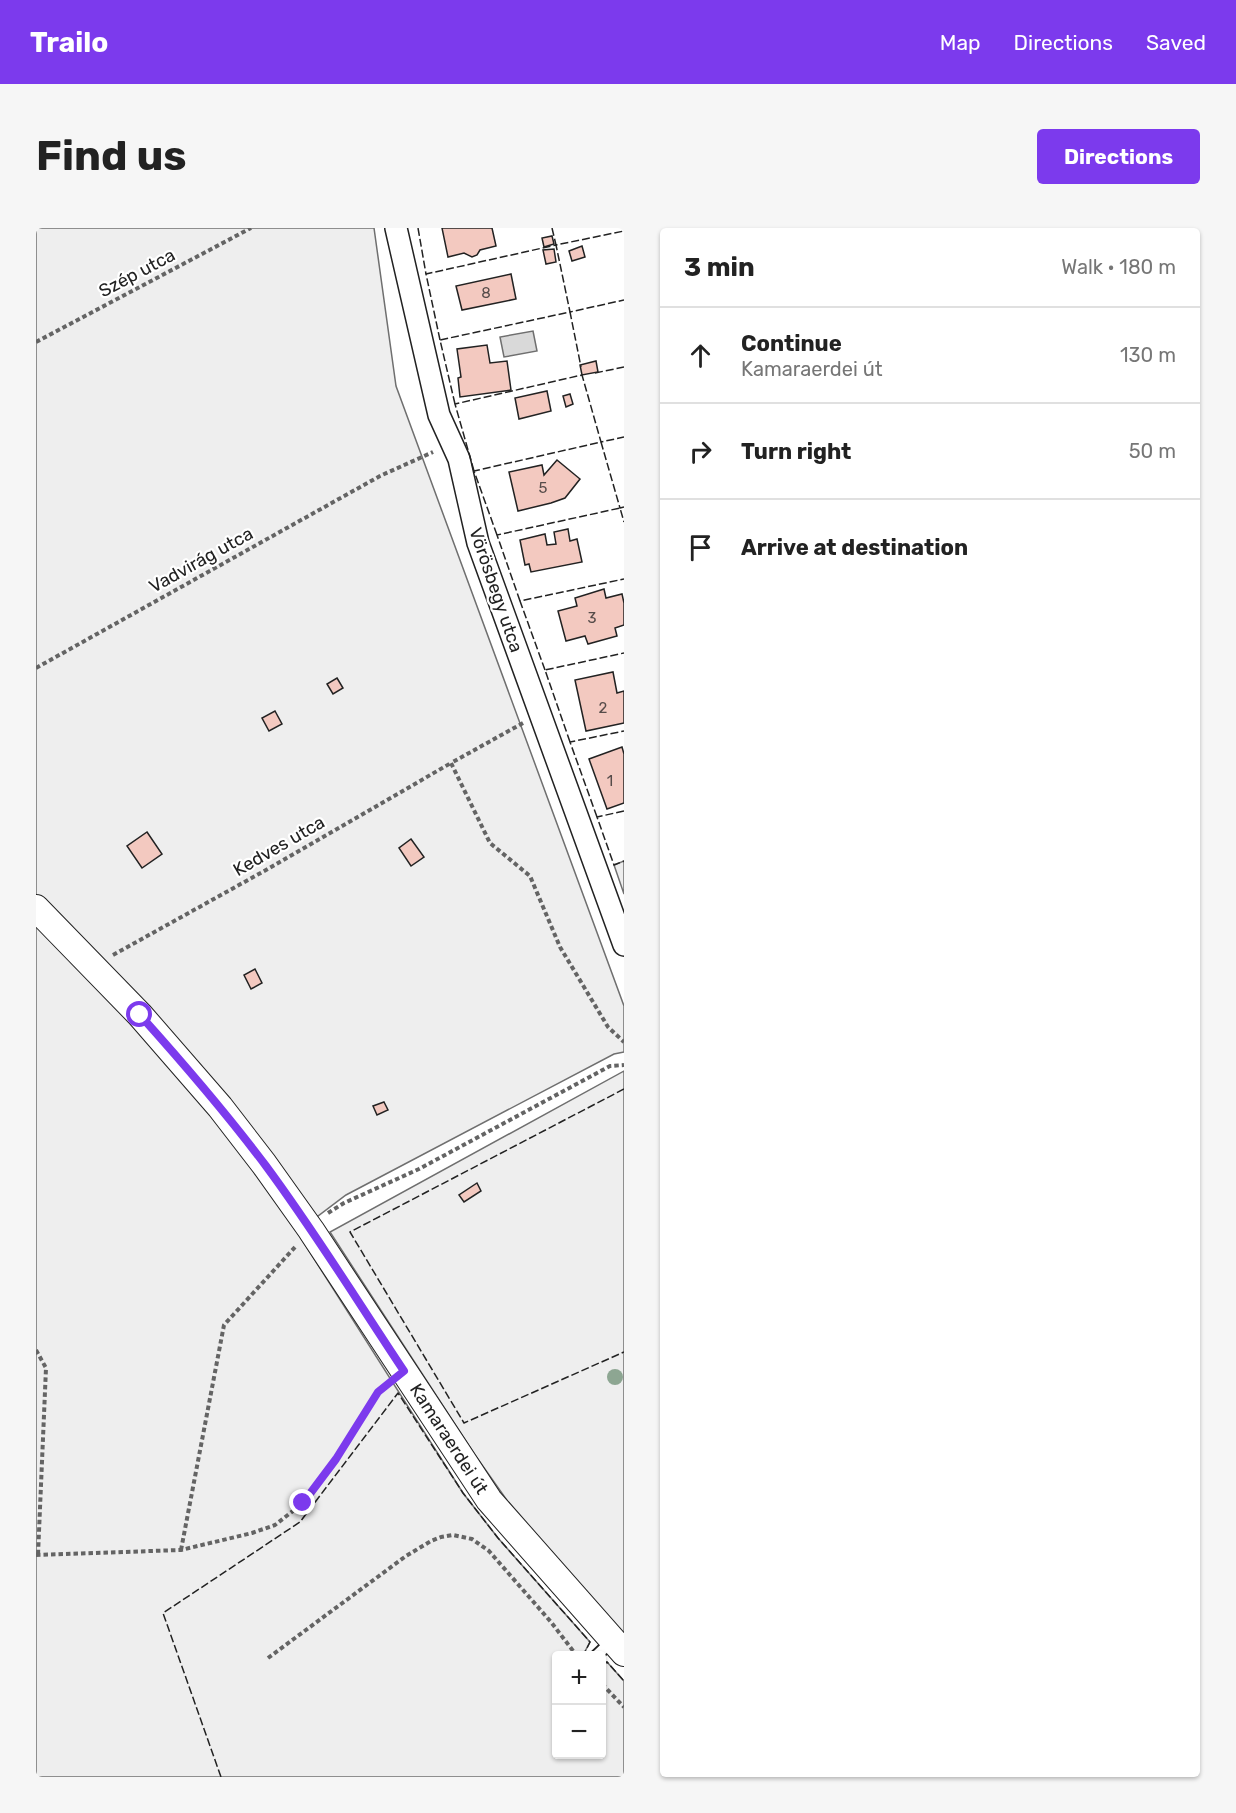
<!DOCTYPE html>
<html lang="en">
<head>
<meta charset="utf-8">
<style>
  body { margin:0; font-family:Rubik,sans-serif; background:#f6f6f6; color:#222 }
  .controls { position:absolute; right:18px; bottom:18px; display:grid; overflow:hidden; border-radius:6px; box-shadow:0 2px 4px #0004 }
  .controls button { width:54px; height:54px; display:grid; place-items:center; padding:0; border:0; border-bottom:2px solid #e0e0e0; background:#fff; color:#222; font:30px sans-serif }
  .stop { position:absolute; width:18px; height:18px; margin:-14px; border:4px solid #7c3aed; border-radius:50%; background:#fff }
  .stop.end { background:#7c3aed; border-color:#fff; box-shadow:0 2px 6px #0008 }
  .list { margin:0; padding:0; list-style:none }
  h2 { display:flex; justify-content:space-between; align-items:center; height:78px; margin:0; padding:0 24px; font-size:26px }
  h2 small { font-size:20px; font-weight:400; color:#767676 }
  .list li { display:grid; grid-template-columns:39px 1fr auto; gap:18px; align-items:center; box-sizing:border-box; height:96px; padding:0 24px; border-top:2px solid #e0e0e0 }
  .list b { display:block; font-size:22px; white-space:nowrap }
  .list p { margin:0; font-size:20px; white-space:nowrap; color:#767676 }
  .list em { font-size:20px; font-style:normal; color:#767676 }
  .icon { flex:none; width:33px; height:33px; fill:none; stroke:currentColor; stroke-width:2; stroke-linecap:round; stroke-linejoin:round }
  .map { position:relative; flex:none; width:588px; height:1549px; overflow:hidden; border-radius:6px }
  header { display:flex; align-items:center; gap:36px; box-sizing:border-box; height:84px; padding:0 30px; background:#7c3aed; color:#fff }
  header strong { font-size:28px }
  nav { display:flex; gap:33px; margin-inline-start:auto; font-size:21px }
  .intro { display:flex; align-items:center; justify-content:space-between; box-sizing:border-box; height:144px; padding:0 36px }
  h1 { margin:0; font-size:42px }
  .button { padding:15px 27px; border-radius:6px; background:#7c3aed; color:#fff; font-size:21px; font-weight:700 }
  main { display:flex; gap:36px; padding:0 36px }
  aside { flex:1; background:#fff; border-radius:6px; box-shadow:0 2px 4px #0004 }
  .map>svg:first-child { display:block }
  .green { fill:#eee; stroke:#6f6f6f; stroke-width:1.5 }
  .parking { fill:#ededed; stroke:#6f6f6f; stroke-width:1.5 }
  .water { fill:#d9d9d9; stroke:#6f6f6f; stroke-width:1.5 }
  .building { fill:#f3c9c0; stroke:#222; stroke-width:1.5 }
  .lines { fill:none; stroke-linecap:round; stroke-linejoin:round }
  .service-casing { stroke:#222; stroke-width:14 }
  .minor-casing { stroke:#222; stroke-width:24 }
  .tertiary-casing { stroke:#222; stroke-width:28 }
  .path { stroke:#646464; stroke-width:4; stroke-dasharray:4.5 3; stroke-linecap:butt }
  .service { stroke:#fff; stroke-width:10 }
  .minor { stroke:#fff; stroke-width:21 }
  .tertiary { stroke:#fff; stroke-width:26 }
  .fence { stroke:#222; stroke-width:1.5; stroke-dasharray:8 3; stroke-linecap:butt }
  .tree { fill:#8da692 }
  .route { stroke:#7c3aed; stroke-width:8 }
  .labels { text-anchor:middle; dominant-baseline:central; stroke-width:4.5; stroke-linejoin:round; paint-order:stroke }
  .number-label { font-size:15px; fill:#564c4a }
  .street-label { font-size:18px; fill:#222; stroke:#fff }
</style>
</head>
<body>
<header>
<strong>Trailo</strong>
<nav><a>Map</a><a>Directions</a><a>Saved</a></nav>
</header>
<div class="intro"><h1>Find us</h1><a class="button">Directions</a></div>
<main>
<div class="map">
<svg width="588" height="1549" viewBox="0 0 588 1549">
  <rect width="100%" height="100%" fill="#fff"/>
  <g class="green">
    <polygon points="0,0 338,0 360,158 588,778 588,824 578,826 310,967 261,1004 427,1265 462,1310 554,1414 547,1427 520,1428 520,1526 566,1526 566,1437 571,1434 588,1453 588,1549 0,1549"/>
    <polygon points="588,843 588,1407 480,1285 439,1227 294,1004"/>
  </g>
  <polygon class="parking" points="588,633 588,666 578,637"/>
  <polygon class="water" points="497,103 501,123 468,129 464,109"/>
  <g class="building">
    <polygon points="456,0 460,18 444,22 441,27 436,29 428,25 412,29 406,0"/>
    <polygon points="516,8 518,16 508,19 506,10"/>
    <polygon points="546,18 549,29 536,33 533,23"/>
    <polygon points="518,21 520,34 510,36 507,22"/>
    <polygon points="475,46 480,71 426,82 420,58"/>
    <polygon points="451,117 454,135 471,133 475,162 424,169 422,150 425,149 421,121"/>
    <polygon points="560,133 562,144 546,147 544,137"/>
    <polygon points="511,163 515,183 483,191 479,170"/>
    <polygon points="534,166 537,176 530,179 527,168"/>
    <polygon points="521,232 544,251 529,270 515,275 482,283 473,244 506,237 508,247"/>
    <polygon points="532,301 534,313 541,311 546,334 495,344 493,336 489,337 484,312 509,306 511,317 520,316 518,304"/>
    <polygon points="568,361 570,370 586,366 588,375 588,397 579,400 581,408 552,416 549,408 530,413 522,383 541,378 539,370"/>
    <polygon points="577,444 581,465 588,463 588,495 550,503 539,452"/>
    <polygon points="301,450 307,460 297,466 291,456"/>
    <polygon points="239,483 246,496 233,503 226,490"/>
    <polygon points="586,519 588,526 588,575 571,581 553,531"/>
    <polygon points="111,604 126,626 106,640 91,618"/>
    <polygon points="375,611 388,629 375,638 363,620"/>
    <polygon points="219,741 226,755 215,761 208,747"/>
    <polygon points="348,874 352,882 341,887 337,878"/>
    <polygon points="441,955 445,963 428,974 423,967"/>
  </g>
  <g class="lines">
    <g class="service-casing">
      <polyline id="service" points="560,1428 576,1413"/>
    </g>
    <g class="minor-casing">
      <polyline id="minor" points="360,0 403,187 423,231 442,315 588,717"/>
    </g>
    <g class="tertiary-casing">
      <polyline id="tertiary" points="0,680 104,787 184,879 228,936 275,1002 453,1272 588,1425"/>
    </g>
    <g class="path">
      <polyline points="0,114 215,0"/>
      <polyline points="0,440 344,248 397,224"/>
      <polyline points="487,495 415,535 454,615 494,648 524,719 572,799 588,814"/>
      <polyline points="77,727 230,642 415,535"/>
      <polyline points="292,985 308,975 383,941 574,838 588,837"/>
      <polyline points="0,1122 10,1140 2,1327"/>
      <polyline points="145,1322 188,1097 260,1018"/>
      <polyline points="0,1327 145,1322 216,1305 239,1297 267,1275 300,1231 343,1164 351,1157"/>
      <polyline points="232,1430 370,1328 395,1313 405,1309 417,1307 436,1311 453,1323 515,1394 541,1428"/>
      <polyline points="566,1456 588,1479"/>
    </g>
    <use href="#service" class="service"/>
    <use href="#minor" class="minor"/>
    <use href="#tertiary" class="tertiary"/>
    <g class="fence">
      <polyline points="382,0 390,46"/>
      <polyline points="516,0 520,17 588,3"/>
      <polyline points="404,112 390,46 520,17 534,84 588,72"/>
      <polyline points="559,145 588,139"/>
      <polyline points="419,176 404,112 534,84 545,139"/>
      <polyline points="438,243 419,176 546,147 565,214 588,209"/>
      <polyline points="461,307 438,243 565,214 584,280 588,279"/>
      <polyline points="484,373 461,307 584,280 588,294"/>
      <polyline points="509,442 484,373 588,351"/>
      <polyline points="534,514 509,442 588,425"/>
      <polyline points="588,583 561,589 578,637 588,633"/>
      <polyline points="561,589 534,514 588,503"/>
      <polyline points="588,861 314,1004 428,1195 588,1124"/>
      <polyline points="566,1437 571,1434 588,1453"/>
      <polyline points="185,1549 127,1385 264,1294 362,1165 427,1265 462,1310 554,1414 547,1428"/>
    </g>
  </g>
  <circle class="tree" cx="579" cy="1149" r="8"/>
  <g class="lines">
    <path class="route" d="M104 787C148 836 191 886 230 938 279 1004 322 1074 368 1143L342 1164 300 1231 267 1275"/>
  </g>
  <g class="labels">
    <g class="number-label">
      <text x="450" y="65">8</text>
      <text x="507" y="260">5</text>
      <text x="556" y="390">3</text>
      <text x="567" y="480">2</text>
      <text x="574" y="553">1</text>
    </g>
    <g class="street-label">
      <text transform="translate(101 45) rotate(-28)">Szép utca</text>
      <text transform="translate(165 332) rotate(-29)">Vadvirág utca</text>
      <text transform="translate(460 362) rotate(71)">Vörösbegy utca</text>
      <text transform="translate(243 618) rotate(-30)">Kedves utca</text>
      <text transform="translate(413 1211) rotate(57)">Kamaraerdei út</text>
    </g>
  </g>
</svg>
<div class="controls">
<button>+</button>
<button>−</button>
</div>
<div class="stop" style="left:104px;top:787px"></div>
<div class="stop end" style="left:267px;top:1275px"></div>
</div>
<aside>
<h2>3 min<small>Walk · 180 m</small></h2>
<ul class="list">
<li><svg class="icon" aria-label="ahead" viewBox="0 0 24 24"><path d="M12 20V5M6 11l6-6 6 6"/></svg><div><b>Continue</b><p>Kamaraerdei út</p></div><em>130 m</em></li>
<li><svg class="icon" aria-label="right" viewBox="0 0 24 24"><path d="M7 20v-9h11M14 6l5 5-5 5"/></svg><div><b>Turn right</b></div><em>50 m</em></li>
<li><svg class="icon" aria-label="arrive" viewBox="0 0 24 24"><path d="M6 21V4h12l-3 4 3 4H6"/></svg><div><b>Arrive at destination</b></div></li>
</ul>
</aside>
</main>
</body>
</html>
